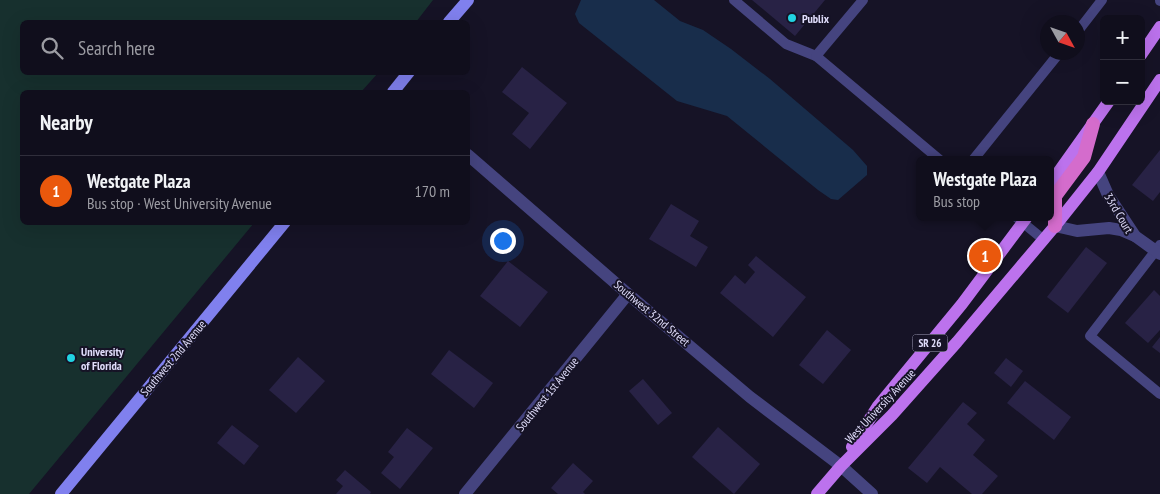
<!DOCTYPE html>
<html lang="en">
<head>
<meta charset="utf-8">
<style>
  body { margin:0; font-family:"PT Sans Narrow",sans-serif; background:#191725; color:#f1f3f6 }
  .controls { position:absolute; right:15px; top:15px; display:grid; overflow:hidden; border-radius:8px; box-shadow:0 5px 20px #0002 }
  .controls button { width:45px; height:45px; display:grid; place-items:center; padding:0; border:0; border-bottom:1px solid #302e3b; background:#100e1c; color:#f1f3f6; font:25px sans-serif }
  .compass { position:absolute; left:1040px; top:15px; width:45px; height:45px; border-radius:50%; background:#100e1c; box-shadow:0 5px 20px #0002; rotate:130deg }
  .you { position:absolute; left:502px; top:240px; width:18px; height:18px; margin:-12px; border:4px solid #fff; border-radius:50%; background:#1a73e8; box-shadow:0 0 0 8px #1a73e833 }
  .badge { display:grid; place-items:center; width:32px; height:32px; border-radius:50%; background:#ea580c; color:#fff; font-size:16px; font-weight:700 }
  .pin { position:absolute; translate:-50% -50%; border:2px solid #fff; box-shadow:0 1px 5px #0006 }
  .popup { position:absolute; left:916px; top:156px; width:138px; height:65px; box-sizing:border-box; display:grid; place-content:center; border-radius:8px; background:#100e1c; filter:drop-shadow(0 1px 4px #0005); font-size:16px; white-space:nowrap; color:#9c9ca3 }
  .popup b { font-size:19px; color:#f1f3f6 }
  .popup::after { content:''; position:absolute; left:50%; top:100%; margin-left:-10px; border:10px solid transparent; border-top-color:#100e1c }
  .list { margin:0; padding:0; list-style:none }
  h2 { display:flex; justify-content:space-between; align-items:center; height:65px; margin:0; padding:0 20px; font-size:21px }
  h2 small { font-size:16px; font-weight:400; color:#9c9ca3 }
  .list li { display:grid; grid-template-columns:32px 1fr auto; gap:15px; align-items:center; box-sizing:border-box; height:70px; padding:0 20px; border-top:1px solid #302e3b }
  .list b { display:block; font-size:19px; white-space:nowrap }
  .list p { margin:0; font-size:16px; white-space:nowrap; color:#9c9ca3 }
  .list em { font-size:16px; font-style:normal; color:#9c9ca3 }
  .icon { flex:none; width:28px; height:28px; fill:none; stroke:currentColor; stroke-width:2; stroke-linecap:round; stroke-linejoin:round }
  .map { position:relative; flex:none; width:1160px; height:494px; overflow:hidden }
  .search { position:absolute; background:#100e1c; box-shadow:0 5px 20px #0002; left:20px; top:20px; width:450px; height:55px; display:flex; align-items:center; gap:12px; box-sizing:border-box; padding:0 18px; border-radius:8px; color:#9c9ca3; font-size:19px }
  .panel { position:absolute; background:#100e1c; box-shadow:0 5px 20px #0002; left:20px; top:90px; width:450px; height:135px; border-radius:8px }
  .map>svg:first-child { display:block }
  .green { fill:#17302e }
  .water { fill:#182d4b }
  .building { fill:#282245 }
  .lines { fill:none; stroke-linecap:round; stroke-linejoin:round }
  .service { stroke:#45447f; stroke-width:10 }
  .minor { stroke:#45447f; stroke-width:12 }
  .secondary { stroke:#8080ee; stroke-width:12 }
  .primary { stroke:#bc72ed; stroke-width:12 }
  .trunk { stroke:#d46ccc; stroke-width:14 }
  .poi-dot { fill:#21d3e2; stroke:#161326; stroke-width:2 }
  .labels { text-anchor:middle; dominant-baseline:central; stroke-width:4; stroke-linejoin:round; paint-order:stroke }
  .shield { fill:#161326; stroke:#a3a0bb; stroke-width:1 }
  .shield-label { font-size:11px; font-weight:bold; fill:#e0ddfb }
  .poi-label { font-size:12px; font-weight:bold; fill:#e0ddfb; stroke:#161326; text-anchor:start }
  .street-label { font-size:12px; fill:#e0ddfb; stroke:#161326 }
</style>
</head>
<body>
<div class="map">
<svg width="1160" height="494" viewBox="0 0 1160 494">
  <rect width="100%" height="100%" fill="#161326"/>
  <polygon class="green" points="0,0 433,0 416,22 22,22 22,72 378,73 361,92 22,92 22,222 254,223 29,494 0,494"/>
  <polygon class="water" points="581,0 654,0 680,21 703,30 731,49 770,79 853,150 867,166 867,175 838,200 831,199 818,190 727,116 677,101 579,23 575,14"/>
  <g class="building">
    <polygon points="752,0 825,0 795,36"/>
    <polygon points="522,67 567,103 530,149 512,134 529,113 502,92"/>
    <polygon points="1160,150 1160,192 1153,201 1132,185"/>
    <polygon points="671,204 699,221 690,236 708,247 696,267 649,239"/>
    <polygon points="1086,247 1107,263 1068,313 1047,297"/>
    <polygon points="756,256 806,297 773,337 720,293 735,275 745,284 755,272 748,265"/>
    <polygon points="508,261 548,292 520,327 480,296"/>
    <polygon points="1154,290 1160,296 1160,330 1148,343 1125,323"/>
    <polygon points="827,330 851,350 823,384 799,365"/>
    <polygon points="1160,337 1160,353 1152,347"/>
    <polygon points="449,350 493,383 474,408 431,374"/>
    <polygon points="298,357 325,381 296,413 269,390"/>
    <polygon points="1006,358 1023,371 1011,387 994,373"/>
    <polygon points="643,379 672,413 658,425 629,391"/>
    <polygon points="1025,381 1071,417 1054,440 1007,403"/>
    <polygon points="963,402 977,413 967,424 985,440 973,455 998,476 982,494 972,494 940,467 927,483 908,468"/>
    <polygon points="232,425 259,446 244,465 217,443"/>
    <polygon points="718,427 760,464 734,494 692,457"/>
    <polygon points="407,428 433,448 400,489 381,473 394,457 388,452"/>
    <polygon points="573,463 593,481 583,492 585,494 558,494 551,488"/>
    <polygon points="345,470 371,492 370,494 336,494 343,486 336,480"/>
  </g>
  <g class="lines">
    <g class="service">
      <polyline points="734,0 786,44 816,56"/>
      <polyline points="863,0 816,56 940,160"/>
      <polyline points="1160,0 1160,1"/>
      <polyline points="1078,31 1102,0"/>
      <polyline points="973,160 1060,52"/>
      <polyline points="1016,217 1044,240"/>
      <polyline points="1160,245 1090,336 1160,394"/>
    </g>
    <g class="minor">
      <polyline points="468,155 628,294 750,397 841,466 872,494"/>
      <polyline points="1098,172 1108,195 1135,236"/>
      <polyline points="1055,226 1077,231 1109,228 1121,230 1135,236 1160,254"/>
      <polyline points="465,494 628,294"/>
    </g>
    <g class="secondary">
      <polyline points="449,22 468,0"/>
      <polyline points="393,92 409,72"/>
      <polyline points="61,494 285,222"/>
    </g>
    <g class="primary">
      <polyline points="1141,55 1160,27"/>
      <polyline points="1050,184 1109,101"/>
      <polyline points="852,447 878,406 962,304 1027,217"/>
      <polyline points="817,494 841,466 892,415 957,342 1055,226 1098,172 1160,80"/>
    </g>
    <polyline class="trunk" points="1055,226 1055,196 1084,157 1093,124"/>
  </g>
  <g class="poi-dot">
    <circle cx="792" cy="18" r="5"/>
    <circle cx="71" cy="358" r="5"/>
  </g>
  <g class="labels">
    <rect class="shield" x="912.5" y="334.5" width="35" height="17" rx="4"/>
    <g class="shield-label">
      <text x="930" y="343">SR 26</text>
    </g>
    <g class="poi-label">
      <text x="802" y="18">Publix</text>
      <text x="81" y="351">University<tspan x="81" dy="14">of Florida</tspan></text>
    </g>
    <g class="street-label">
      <text transform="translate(1119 213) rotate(59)">33rd Court</text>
      <text transform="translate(652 313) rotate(40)">Southwest 32nd Street</text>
      <text transform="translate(173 358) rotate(-50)">Southwest 2nd Avenue</text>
      <text transform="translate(547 394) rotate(-51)">Southwest 1st Avenue</text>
      <text transform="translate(880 406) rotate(-47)">West University Avenue</text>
    </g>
  </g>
</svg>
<div class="controls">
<button>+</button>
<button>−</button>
</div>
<svg class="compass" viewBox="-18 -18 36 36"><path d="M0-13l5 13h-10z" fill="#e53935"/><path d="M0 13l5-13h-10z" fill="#9c9ca3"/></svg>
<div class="you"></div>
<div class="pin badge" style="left:985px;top:256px">1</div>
<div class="popup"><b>Westgate Plaza</b>Bus stop</div>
<div class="search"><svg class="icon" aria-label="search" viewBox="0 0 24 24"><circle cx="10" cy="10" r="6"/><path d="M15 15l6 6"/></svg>Search here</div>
<section class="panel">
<h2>Nearby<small></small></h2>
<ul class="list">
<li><span class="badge">1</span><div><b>Westgate Plaza</b><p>Bus stop · West University Avenue</p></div><em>170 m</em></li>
</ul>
</section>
</div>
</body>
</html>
